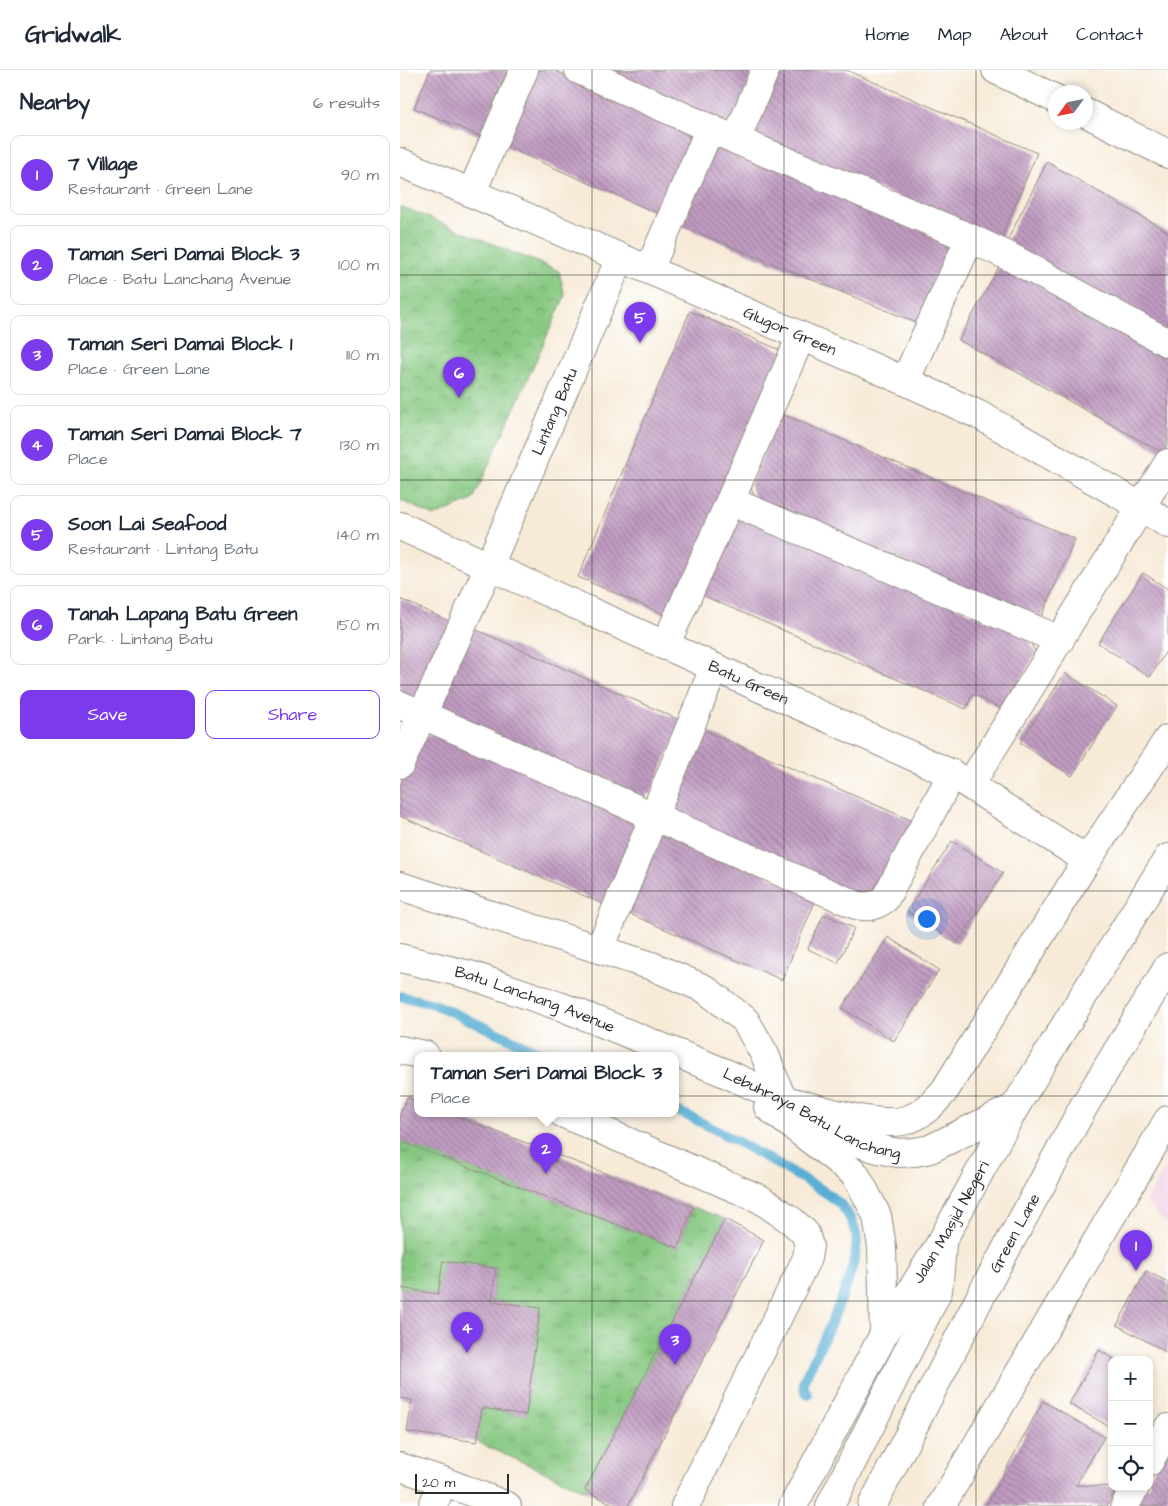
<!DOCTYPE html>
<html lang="en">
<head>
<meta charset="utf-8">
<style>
  body { margin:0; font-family:"Architects Daughter",sans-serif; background:#f2f2f3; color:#1f2937 }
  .controls { position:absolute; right:15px; bottom:15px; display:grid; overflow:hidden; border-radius:10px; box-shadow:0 2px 8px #0003 }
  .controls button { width:45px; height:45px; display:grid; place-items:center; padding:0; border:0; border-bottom:1px solid #e0e1e3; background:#fff; color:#1f2937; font:25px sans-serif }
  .compass { position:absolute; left:648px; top:15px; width:45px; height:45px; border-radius:50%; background:#fff; box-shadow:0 2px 8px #0003; rotate:237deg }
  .scale { position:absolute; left:15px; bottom:12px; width:94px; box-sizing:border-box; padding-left:5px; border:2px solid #2b2b2b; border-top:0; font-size:14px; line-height:18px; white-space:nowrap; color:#2b2b2b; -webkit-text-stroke:4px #fff; paint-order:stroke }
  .you { position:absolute; left:526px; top:848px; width:18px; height:18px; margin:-12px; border:4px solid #fff; border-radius:50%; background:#1a73e8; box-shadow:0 0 0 8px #1a73e833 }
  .badge { display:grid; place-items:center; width:32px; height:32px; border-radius:50%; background:#7c3aed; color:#fff; font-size:16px; font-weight:700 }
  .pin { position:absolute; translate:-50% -41px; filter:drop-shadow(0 1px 2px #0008) }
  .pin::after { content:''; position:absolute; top:26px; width:18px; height:15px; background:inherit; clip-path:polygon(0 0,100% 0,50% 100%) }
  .popup { position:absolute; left:14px; top:982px; width:265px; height:65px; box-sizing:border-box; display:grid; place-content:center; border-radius:10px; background:#fff; filter:drop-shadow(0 1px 4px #0005); font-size:16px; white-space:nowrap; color:#747a83 }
  .popup b { font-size:19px; color:#1f2937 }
  .popup::after { content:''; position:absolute; left:50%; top:100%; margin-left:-10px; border:10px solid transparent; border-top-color:#fff }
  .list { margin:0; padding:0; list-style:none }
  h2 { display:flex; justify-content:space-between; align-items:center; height:65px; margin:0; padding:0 20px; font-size:21px }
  h2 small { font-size:16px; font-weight:400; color:#747a83 }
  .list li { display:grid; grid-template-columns:32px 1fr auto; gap:15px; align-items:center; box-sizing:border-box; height:80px; margin:0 10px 10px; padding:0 10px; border:1px solid #e0e1e3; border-radius:10px }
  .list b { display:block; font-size:19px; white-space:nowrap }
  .list p { margin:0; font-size:16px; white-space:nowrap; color:#747a83 }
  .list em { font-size:16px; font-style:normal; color:#747a83 }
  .actions { display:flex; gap:10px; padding:15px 20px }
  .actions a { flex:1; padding:11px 0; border:1px solid #7c3aed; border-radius:10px; text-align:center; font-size:18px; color:#7c3aed }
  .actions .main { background:#7c3aed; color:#fff }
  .icon { flex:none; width:28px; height:28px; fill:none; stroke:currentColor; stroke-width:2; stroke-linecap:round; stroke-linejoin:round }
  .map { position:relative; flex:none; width:768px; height:1436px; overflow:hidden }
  header { display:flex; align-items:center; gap:30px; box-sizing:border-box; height:70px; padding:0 25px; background:#fff; border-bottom:1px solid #e0e1e3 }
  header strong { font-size:24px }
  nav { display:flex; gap:28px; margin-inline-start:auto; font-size:18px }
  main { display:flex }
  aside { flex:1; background:#fff }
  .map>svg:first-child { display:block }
  .built { fill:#f0d0e4 }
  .grass { fill:url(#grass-tufts); stroke:#587956 }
  .park { fill:url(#park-crowns); stroke:#587956 }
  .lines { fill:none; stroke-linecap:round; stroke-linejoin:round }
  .stream { stroke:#58aed4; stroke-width:10 }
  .building { fill:url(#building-back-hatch) }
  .minor-casing { stroke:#918b82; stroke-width:30 }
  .highway-casing { stroke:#918b82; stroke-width:30 }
  .minor { stroke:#fff; stroke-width:28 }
  .highway { stroke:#fff; stroke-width:28 }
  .grid { fill:none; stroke:#2b2b2b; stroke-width:1; stroke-opacity:0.55 }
  .labels { text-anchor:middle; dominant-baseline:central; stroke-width:4; stroke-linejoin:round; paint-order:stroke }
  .street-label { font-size:16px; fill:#2b2b2b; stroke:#fff }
</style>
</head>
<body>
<header>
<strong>Gridwalk</strong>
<nav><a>Home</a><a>Map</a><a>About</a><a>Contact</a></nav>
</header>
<main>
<aside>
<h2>Nearby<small>6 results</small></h2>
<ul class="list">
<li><span class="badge">1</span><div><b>7 Village</b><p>Restaurant · Green Lane</p></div><em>90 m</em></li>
<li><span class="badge">2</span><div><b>Taman Seri Damai Block 3</b><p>Place · Batu Lanchang Avenue</p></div><em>100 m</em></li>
<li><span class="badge">3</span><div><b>Taman Seri Damai Block 1</b><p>Place · Green Lane</p></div><em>110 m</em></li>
<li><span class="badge">4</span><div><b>Taman Seri Damai Block 7</b><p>Place</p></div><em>130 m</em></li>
<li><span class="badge">5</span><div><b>Soon Lai Seafood</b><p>Restaurant · Lintang Batu</p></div><em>140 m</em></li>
<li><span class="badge">6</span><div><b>Tanah Lapang Batu Green</b><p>Park · Lintang Batu</p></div><em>150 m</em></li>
</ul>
<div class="actions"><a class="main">Save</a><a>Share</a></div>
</aside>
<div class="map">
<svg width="768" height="1436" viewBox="0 0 768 1436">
  <defs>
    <pattern id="grass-tufts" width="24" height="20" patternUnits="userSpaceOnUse" patternTransform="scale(1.25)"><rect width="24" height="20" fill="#85c780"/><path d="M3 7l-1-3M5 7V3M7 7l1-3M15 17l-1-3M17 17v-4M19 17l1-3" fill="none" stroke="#6da269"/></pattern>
    <pattern id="park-crowns" width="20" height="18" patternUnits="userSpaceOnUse" patternTransform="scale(1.25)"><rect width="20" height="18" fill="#85c780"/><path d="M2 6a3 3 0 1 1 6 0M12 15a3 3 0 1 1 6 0" fill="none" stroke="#6da269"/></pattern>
    <pattern id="building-back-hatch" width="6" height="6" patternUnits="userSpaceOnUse" patternTransform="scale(1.25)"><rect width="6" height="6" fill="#c09bc1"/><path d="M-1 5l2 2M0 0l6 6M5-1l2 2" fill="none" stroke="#9c7f9d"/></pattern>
  </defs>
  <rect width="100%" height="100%" fill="#fff"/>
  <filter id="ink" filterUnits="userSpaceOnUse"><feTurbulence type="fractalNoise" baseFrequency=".02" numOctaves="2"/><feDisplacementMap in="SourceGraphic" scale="10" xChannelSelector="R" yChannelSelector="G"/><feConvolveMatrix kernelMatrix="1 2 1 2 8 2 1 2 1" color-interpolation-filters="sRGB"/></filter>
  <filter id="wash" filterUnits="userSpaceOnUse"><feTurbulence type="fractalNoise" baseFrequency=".0096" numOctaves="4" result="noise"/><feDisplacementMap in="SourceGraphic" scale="20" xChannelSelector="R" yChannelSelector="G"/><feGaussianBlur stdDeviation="1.12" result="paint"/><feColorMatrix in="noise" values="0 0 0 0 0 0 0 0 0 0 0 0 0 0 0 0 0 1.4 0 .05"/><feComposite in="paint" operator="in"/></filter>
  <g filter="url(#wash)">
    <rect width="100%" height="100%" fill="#f7ebd8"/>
    <polygon class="built" points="768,1094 768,1155 745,1132"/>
    <polygon class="grass" points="0,1071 278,1178 293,1137 325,1149 185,1420 77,1372 82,1338 126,1344 140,1239 92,1231 96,1198 43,1191 38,1224 0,1218"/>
    <polygon class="park" points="0,136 159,201 165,226 73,430 34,446 0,430"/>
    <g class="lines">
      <g class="stream">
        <polyline points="0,926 34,934 145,985"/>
        <path d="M275 1040C312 1056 347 1077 382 1097 401 1108 424 1119 440 1134 447 1141 454 1154 456 1164 462 1197 419 1278 404 1310V1318L408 1325"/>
      </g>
    </g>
    <g id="blocks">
      <g class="building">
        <polygon points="30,0 107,0 80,66 14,38"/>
        <polygon points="139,0 153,0 285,56 291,74 259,144 102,75 134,2"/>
        <polygon points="194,0 354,0 335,47 322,55"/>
        <polygon points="376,0 446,0 637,83 600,171 359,66 354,50"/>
        <polygon points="325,72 545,166 550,186 522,255 279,155 309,82"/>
        <polygon points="647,92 768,162 768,266 606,173"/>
        <polygon points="601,193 768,285 768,373 763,383 559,270"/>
        <polygon points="290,241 382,281 270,547 178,507"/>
        <polygon points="380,343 675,469 640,550 356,430 350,416"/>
        <polygon points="347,445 628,568 636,583 603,640 573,624 566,639 299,524 329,452"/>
        <polygon points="743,503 768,519 768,578 750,607 698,573"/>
        <polygon points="0,529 51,552 20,625 4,631 0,630"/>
        <polygon points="70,557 282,651 251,723 234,733 45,648 39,629"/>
        <polygon points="665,603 717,636 672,706 620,673"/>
        <polygon points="299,658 515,752 478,820 458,826 276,746 270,729"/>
        <polygon points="44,660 228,744 236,762 203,834 0,746 0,716 20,668"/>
        <polygon points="265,760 417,827 382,910 221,840 253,766"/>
        <polygon points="552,771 603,803 557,874 507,841"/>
        <polygon points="424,844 454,858 438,893 408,879"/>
        <polygon points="488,867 539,900 494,971 442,938"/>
        <polygon points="7,1027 17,1031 17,1043 48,1043 293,1137 278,1178 0,1071 0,1044"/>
        <polygon points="325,1149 364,1170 228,1436 216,1436 185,1420"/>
        <polygon points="43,1191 96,1198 92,1231 140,1238 126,1345 82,1338 77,1372 7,1362 12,1330 0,1328 0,1218 38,1224"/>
        <polygon points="746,1201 768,1212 768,1283 717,1255"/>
        <polygon points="699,1280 716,1290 712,1290 712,1358 669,1334"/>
        <polygon points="643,1331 704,1367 676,1415 717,1417 707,1436 586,1436"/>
        <polygon points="768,1376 768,1436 733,1436 744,1417 749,1417 749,1408"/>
      </g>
    </g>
  </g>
  <g filter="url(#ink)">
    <use href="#blocks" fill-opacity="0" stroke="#918b82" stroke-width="1"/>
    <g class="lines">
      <g class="minor-casing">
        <g id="minor">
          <polyline points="179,0 336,70 570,168 610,187 768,273"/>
          <polyline points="596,0 656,29"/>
          <polyline points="686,43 768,84"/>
          <polyline points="336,70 365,0"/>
          <path id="s1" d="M0 92 505 311 579 345 740 436 768 454"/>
          <polyline points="72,122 124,0"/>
          <polyline points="249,200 310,58"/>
          <polyline points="505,311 570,168"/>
          <polyline points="330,431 660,570"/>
          <path id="s2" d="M0 456 552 704 687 790"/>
          <polyline points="265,576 330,431 401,266"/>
          <path d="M0 635 456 835C468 838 475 836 485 829L552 704"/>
          <path id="s3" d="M0 694 89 496 220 188"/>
          <polyline points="570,715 768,393"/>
          <path d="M0 816 252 896 305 919 345 950 365 985 382 1029C413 1037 476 1059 506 1050 523 1045 534 1033 545 1020L687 790 768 669"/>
          <polyline points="200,879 314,598"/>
          <path id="s4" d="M0 888 70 905 165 938 323 1002 382 1029 459 1073 478 1079 498 1083 515 1082 530 1079 615 1037"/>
          <polyline points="0,980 25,985"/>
          <polyline points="368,1037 455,1104 466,1124 477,1146 482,1177 484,1264"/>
          <polyline points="162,1043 360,1129 392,1151 405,1163 409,1176 407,1188 285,1436"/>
          <polyline points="749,1392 768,1358"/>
          <polyline points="0,1397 43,1411 107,1436"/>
          <polyline points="33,1436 43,1411"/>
          <polyline points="541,1436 768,1050"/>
          <polyline points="725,1436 735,1417"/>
        </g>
      </g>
      <g class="highway-casing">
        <g id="highway">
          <path id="s5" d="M393 1436 484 1264 542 1171 615 1037 768 788"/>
          <polyline points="430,1436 538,1221 542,1176"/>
          <path id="s6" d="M472 1436 586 1216 684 1036 768 897"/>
        </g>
      </g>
      <use href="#minor" class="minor"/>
      <use href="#highway" class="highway"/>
    </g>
  </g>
  <path class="grid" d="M192 0V1436M384 0V1436M576 0V1436M0 205H768M0 410H768M0 615H768M0 821H768M0 1026H768M0 1231H768"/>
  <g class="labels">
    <g class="street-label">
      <text stroke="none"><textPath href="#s1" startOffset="425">Glugor Green</textPath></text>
      <text stroke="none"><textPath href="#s3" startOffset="385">Lintang Batu</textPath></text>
      <text stroke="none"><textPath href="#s2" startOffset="382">Batu Green</textPath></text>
      <text stroke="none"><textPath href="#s4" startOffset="141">Batu Lanchang Avenue</textPath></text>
      <text stroke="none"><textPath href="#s4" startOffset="442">Lebuhraya Batu Lanchang</textPath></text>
      <text stroke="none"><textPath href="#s5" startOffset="325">Jalan Masjid Negeri</textPath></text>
      <text stroke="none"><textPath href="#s6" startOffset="308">Green Lane</textPath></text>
    </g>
  </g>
</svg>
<div class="controls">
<button>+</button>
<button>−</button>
<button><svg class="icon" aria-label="locate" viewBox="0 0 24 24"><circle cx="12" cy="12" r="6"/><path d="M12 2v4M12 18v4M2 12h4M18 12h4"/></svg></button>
</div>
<svg class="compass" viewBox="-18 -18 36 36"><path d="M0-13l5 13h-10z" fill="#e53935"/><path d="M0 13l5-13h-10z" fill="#747a83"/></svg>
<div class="scale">20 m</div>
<div class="you"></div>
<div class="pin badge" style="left:736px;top:1201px">1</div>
<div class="pin badge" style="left:146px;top:1104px">2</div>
<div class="popup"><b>Taman Seri Damai Block 3</b>Place</div>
<div class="pin badge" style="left:275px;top:1295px">3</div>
<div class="pin badge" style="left:67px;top:1283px">4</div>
<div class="pin badge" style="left:240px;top:273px">5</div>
<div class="pin badge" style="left:59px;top:328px">6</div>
</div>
</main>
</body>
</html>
